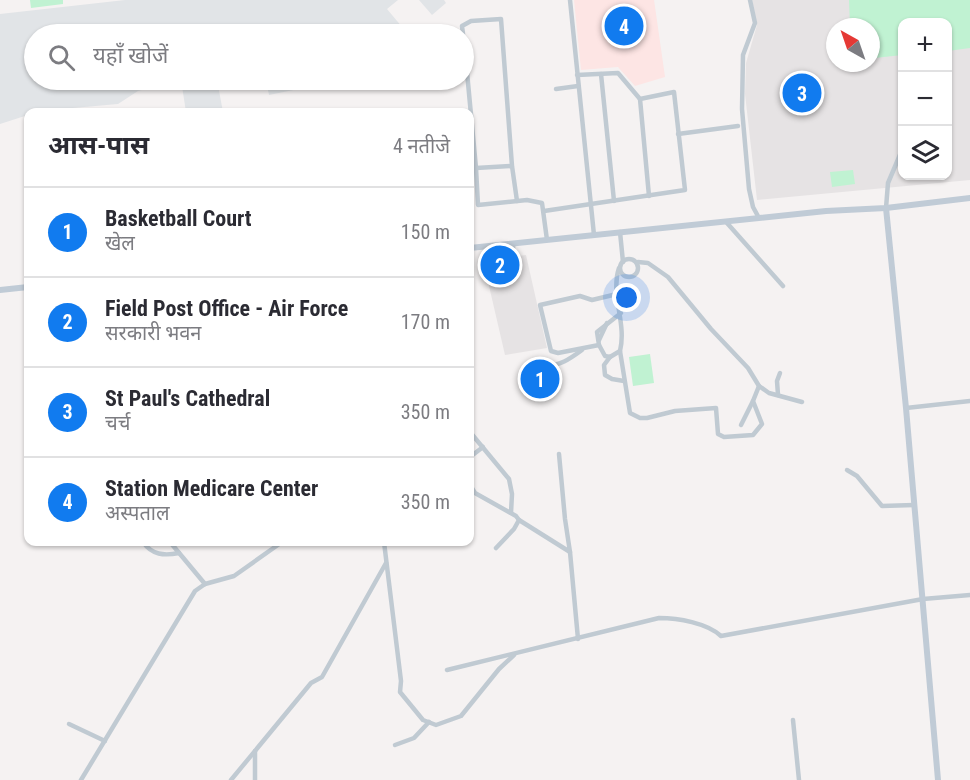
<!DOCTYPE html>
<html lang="hi">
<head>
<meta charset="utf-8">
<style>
  body { margin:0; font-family:"Roboto Condensed","Noto Sans Devanagari",sans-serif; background:#f2f2f3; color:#2b2b33 }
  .controls { position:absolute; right:18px; top:18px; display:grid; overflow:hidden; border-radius:12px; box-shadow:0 2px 4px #0004 }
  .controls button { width:54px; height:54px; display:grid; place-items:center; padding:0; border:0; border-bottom:2px solid #e1e1e2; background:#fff; color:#2b2b33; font:30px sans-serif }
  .compass { position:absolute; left:826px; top:18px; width:54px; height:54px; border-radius:50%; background:#fff; box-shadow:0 2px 4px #0004; rotate:320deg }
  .you { position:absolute; left:627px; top:298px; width:21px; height:21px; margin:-15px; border:4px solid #fff; border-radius:50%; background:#1a73e8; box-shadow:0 0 0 9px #1a73e833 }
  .badge { display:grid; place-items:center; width:39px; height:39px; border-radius:50%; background:#117bef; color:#fff; font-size:20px; font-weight:700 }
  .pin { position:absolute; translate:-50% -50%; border:3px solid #fff; box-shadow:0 2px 6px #0006 }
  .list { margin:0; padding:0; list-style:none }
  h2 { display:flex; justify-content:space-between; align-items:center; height:78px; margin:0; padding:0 24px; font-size:26px }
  h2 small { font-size:20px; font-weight:400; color:#7c7c81 }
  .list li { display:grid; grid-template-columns:39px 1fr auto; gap:18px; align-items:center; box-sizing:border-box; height:90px; padding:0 24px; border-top:2px solid #e1e1e2 }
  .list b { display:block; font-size:22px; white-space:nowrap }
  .list p { margin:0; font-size:20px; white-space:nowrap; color:#7c7c81 }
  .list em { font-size:20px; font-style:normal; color:#7c7c81 }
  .icon { flex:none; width:33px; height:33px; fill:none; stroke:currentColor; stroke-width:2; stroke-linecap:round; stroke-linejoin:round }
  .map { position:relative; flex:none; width:970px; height:780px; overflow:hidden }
  .search { position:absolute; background:#fff; box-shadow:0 2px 4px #0004; left:24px; top:24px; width:450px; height:66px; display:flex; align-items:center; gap:15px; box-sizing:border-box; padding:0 21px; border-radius:33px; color:#7c7c81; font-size:22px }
  .panel { position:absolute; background:#fff; box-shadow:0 2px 4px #0004; left:24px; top:108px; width:450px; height:438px; border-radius:12px }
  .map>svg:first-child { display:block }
  .education { fill:#e6e3e4; fill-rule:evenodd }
  .medical { fill:#fde5e4 }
  .airport { fill:#e1e4e7 }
  .green { fill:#c0f2d2 }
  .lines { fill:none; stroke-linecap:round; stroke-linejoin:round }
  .street { stroke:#c0cad2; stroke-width:4.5 }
  .secondary { stroke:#c0cbd6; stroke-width:6 }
</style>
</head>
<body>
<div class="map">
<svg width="970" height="780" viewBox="0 0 970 780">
  <rect width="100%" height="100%" fill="#f5f2f2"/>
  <g class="education">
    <path d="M752 0H970V180L757 200 745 94 746 63 757 25ZM902 22H948V176H902ZM835 27H871V63H835Z"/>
    <polygon points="526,255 547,348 505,355 483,260"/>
  </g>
  <polygon class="medical" points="574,0 654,0 665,77 635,86 618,67 581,70"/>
  <g class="airport">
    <polygon points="125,0 398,0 387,9 408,34 34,34 34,80 177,80 138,91 118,104 28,112 28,115 0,124 0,14"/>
    <polygon points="419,0 444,0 446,3 432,15"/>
    <polygon points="181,80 217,80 223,112 186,112"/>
    <polygon points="266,80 310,80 311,86 313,86 269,95"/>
  </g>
  <g class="green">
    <polygon points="30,0 63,0 63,4 31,8"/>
    <polygon points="849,0 970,0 970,48 948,51 948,22 902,22 902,55 875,58 871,56 871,27 850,27"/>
    <polygon points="853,170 855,184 832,187 830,172"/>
    <polygon points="650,354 654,383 633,386 629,357"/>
    <polygon points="546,365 550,390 534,392 530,369"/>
  </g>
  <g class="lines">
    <g class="street">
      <polyline points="570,0 594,235"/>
      <polyline points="750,0 755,23 743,55 742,109 749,189 753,207 759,218"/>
      <polyline points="463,34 462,26 471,21 501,19 512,166 517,201"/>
      <polyline points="464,40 476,168 478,205 527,200 542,203 547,240"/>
      <polyline points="601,74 614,201"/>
      <polyline points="556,89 578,86"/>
      <polyline points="640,99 649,196"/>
      <polyline points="678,134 738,126"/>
      <polyline points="476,168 512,166"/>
      <polyline points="886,208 888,183 902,150"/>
      <polyline points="544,211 685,190 674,92 640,99 618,73 577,75"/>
      <polyline points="727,223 783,286"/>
      <polyline points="620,232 623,262"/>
      <polyline points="513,244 514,271"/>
      <circle cx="629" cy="268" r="9"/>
      <path d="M619 268C610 295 627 323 620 351L630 413 640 418H647L675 411 716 408 718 434 724 437 753 435 762 424 753 401 759 386 748 368 711 329 668 277 648 263 638 262"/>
      <polyline points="617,294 592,300 580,296 540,305 551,351 558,353 599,345 597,332 621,313"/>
      <polyline points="599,340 607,323"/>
      <polyline points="599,345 605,356 610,357 620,351"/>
      <polyline points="610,357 604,365 605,375 612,379 624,381"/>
      <path d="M544 367C562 364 567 361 582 350"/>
      <polyline points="759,386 769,393 802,402"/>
      <polyline points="778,395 777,381 780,373"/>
      <polyline points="906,408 970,401"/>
      <polyline points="741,425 753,401"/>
      <polyline points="470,432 509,479 512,494 511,513"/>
      <polyline points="470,457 483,447"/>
      <polyline points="847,470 857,476 882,506 914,505"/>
      <polyline points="470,485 475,493 516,516 519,520 514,529 496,548"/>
      <polyline points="519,520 570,552 565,519 559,454"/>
      <path d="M143 542C152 555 164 556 179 553"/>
      <polyline points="170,542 205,584"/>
      <polyline points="384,542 401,681 400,692 423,720 436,725 461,716 499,669 514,655"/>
      <polyline points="570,552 578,639"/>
      <path d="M447 670 659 618C678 618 707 623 721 636L923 599 970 595"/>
      <polyline points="793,720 799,780"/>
      <polyline points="69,724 105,741"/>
      <polyline points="395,745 414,738 429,722"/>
      <polyline points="81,780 195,591 205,584 234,576 282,542"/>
      <polyline points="231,780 311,683 322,677 386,563"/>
      <polyline points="255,780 255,751"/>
    </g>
    <g class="secondary">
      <polyline points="886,208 906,408 938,780"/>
      <polyline points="470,248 826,211 886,208 970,198"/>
      <polyline points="0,290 28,287"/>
    </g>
  </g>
</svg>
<div class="controls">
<button>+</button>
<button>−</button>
<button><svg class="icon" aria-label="layers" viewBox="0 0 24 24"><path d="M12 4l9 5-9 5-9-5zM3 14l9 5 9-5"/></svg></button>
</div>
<svg class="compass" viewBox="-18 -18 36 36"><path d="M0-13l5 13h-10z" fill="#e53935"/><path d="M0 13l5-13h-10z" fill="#7c7c81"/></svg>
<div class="you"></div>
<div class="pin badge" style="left:540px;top:379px">1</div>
<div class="pin badge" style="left:500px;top:265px">2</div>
<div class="pin badge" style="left:802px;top:93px">3</div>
<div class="pin badge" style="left:624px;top:26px">4</div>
<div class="search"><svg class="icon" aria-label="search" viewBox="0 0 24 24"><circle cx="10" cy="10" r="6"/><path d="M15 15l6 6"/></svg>यहाँ खोजें</div>
<section class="panel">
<h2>आस-पास<small>4 नतीजे</small></h2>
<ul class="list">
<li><span class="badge">1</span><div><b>Basketball Court</b><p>खेल</p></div><em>150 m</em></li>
<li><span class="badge">2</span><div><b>Field Post Office - Air Force</b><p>सरकारी भवन</p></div><em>170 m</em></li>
<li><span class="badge">3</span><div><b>St Paul's Cathedral</b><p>चर्च</p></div><em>350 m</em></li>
<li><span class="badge">4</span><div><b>Station Medicare Center</b><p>अस्पताल</p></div><em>350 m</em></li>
</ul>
</section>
</div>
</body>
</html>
